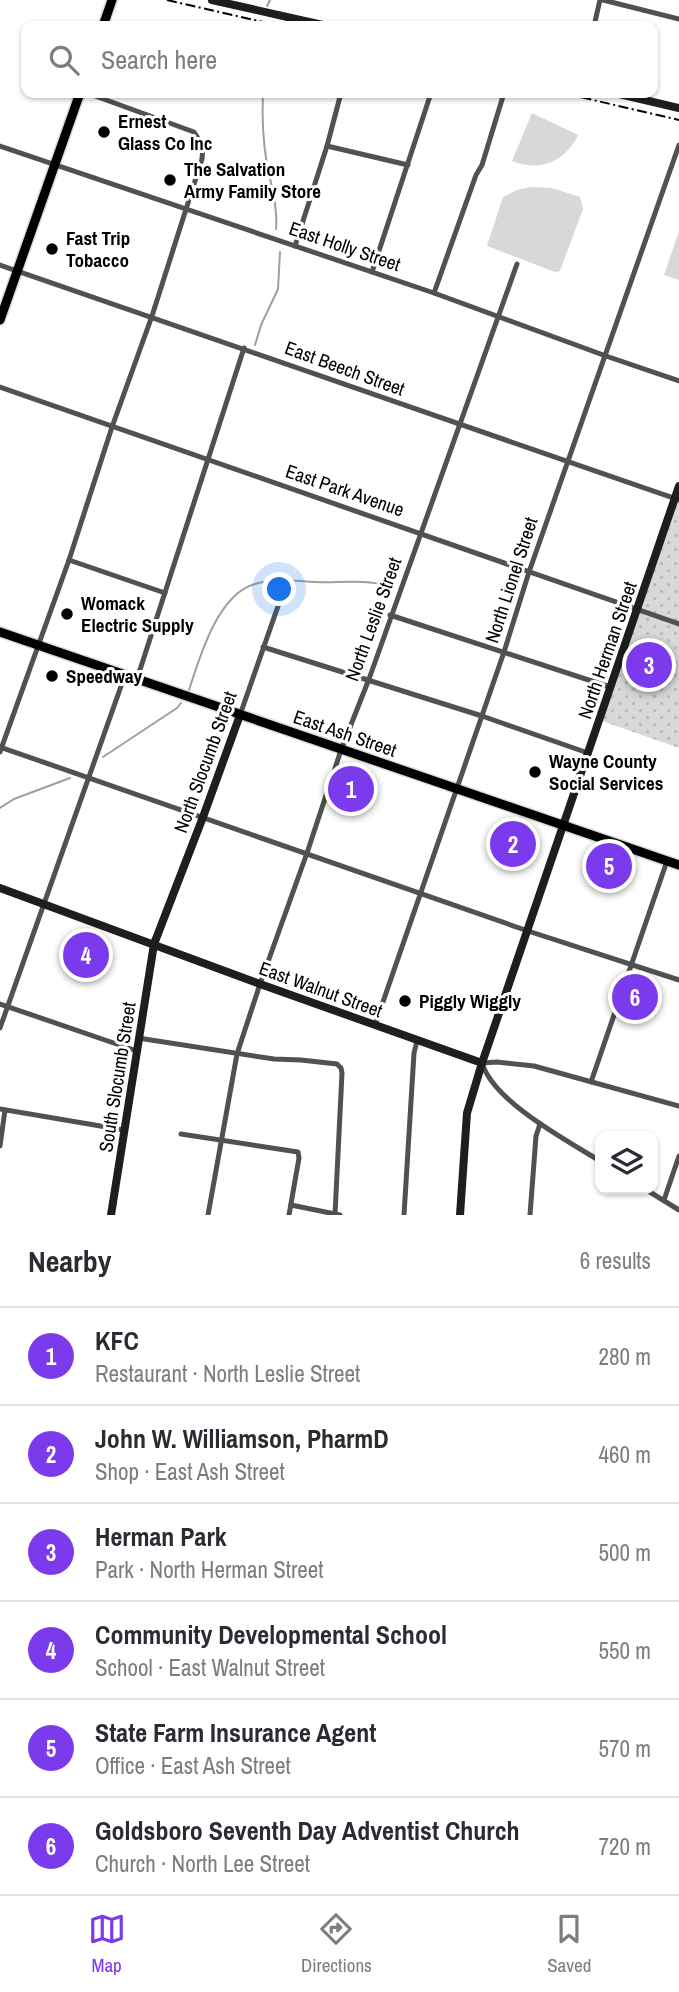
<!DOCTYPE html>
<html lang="en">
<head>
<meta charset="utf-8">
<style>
  body { margin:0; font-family:"Archivo Narrow",sans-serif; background:#f7f7f7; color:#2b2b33 }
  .controls { position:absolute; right:21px; bottom:21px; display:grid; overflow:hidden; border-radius:14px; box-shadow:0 2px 5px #0004 }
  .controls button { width:63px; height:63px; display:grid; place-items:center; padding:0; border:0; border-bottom:2px solid #e1e1e2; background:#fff; color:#2b2b33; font:35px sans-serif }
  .you { position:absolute; left:280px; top:590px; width:24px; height:24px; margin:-18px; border:5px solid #fff; border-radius:50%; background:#1a73e8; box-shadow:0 0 0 10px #1a73e833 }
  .badge { display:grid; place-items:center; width:46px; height:46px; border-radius:50%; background:#7c3aed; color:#fff; font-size:23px; font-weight:700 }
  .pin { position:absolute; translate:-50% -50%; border:4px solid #fff; box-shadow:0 2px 7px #0006 }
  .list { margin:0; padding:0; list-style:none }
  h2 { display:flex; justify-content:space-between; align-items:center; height:91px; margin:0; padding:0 28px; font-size:30px }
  h2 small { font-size:23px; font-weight:400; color:#7c7c81 }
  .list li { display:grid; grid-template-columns:46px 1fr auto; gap:21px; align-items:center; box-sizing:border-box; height:98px; padding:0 28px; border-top:2px solid #e1e1e2 }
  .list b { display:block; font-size:26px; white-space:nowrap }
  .list p { margin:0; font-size:23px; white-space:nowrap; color:#7c7c81 }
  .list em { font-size:23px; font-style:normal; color:#7c7c81 }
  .icon { flex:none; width:38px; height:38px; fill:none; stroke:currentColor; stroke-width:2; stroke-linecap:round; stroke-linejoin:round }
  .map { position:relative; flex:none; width:679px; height:1215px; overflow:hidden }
  .search { position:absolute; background:#fff; box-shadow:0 2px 5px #0004; left:21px; right:21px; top:21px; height:77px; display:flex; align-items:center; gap:18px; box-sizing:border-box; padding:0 24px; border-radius:14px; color:#7c7c81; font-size:26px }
  .sheet { height:679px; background:#fff }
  nav { display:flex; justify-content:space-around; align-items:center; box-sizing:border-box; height:98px; border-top:2px solid #e1e1e2; background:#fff; font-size:19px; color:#7c7c81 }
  nav a { display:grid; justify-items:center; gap:4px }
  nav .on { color:#7c3aed }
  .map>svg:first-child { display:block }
  .grass { fill:url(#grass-dots) }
  .garden { fill:#d8d8d8 }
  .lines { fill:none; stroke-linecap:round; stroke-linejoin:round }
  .stream { stroke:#9f9f9f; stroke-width:2 }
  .primary-casing { stroke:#dbdbdb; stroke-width:12 }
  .street { stroke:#515151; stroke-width:5 }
  .secondary { stroke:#1e1e1e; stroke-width:8 }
  .primary { stroke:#000; stroke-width:9 }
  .rail { stroke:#000; stroke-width:2; stroke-dasharray:10 3.5 2 3.5; stroke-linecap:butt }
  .poi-dot { fill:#000; stroke:#fff; stroke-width:2.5 }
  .labels { text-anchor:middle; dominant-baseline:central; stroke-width:6; stroke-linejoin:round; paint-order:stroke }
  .poi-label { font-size:19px; font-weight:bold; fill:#000; stroke:#fff; text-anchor:start }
  .street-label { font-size:19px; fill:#000; stroke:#fff }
</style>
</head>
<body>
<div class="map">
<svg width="679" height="1215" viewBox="0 0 679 1215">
  <defs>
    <pattern id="grass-dots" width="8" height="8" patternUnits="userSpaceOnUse" patternTransform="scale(1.75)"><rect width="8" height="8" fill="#d8d8d8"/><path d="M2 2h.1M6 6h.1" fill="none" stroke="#b8b8b8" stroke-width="1.8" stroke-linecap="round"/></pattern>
  </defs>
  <rect width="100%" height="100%" fill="#fff"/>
  <polygon class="grass" points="675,499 679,500 679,748 602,721"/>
  <g class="garden">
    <path d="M532 113 578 135C565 162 540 172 512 161Z"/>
    <polygon points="531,187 552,188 580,197 583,209 560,271 555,272 487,246 503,197 517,190"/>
    <polygon points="679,231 679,280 664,275"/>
  </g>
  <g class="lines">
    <g class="stream">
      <polyline points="267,6 270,0"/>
      <path d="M263 93C262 115 263 142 267 164 271 185 278 208 276 229"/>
      <polyline points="255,345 261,325 278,289 280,252"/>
      <path d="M189 690C200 656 218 594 255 584 273 578 295 581 314 582 340 583 364 579 389 586"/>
      <polyline points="103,757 177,708 181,703"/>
      <polyline points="0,808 14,799 70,778"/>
    </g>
    <g class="primary-casing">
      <g id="primary">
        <polyline points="103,26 112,0"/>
        <polyline points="0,320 80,93"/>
        <polyline points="0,632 679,865"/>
      </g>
    </g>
    <g class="street">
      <polyline points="603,0 679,19"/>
      <polyline points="594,26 600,0"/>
      <polyline points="0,146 434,293 606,356 679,381"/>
      <polyline points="327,146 408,165"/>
      <polyline points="295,246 327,146 341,93"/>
      <polyline points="0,265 679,500"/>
      <polyline points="372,272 431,93"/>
      <polyline points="434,293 476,175 482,165 504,93"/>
      <polyline points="0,387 679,624"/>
      <polyline points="69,560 165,593"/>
      <polyline points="390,615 610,687"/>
      <polyline points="263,647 482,716 588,753"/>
      <polyline points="137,679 244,348"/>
      <polyline points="240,715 284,589"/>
      <polyline points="0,747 528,931 679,980"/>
      <polyline points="0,752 69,560 112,427 152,316 202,159 203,146 194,132 87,93"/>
      <polyline points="0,1004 137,1051"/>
      <polyline points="375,1025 504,652 529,572 679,145"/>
      <polyline points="0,1028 125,675"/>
      <polyline points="138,1038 274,1059 301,1060 337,1064 341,1068 342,1073 335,1214"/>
      <polyline points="591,1082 667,861"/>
      <polyline points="0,1109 124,1130"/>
      <polyline points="181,1134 298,1152 299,1158 289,1215"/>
      <polyline points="0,1146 5,1110"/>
      <path d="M600 1161C566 1140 494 1102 482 1063L497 1062 534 1066 679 1106"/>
      <polyline points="645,1189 679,1210"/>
      <polyline points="664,1200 679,1156"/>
      <polyline points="291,1205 340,1215"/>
      <polyline points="208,1215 237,1054 260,984 307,853 341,750 369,679 517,264"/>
      <polyline points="404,1215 414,1053 417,1041"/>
      <polyline points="530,1215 536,1136 540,1124"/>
    </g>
    <g class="secondary">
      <polyline points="212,0 327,26"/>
      <polyline points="615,93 679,108"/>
      <polyline points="0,888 260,984 482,1063"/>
      <polyline points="111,1215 154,944 203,817 240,715"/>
      <polyline points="460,1215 467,1113 482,1063 679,486"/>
    </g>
    <use href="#primary" class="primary"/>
    <g class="rail">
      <polyline points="167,0 280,26"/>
      <polyline points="563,93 679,120"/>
    </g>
  </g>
  <g class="poi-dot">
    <circle cx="104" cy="132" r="7"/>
    <circle cx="170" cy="180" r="7"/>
    <circle cx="52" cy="249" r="7"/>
    <circle cx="67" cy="614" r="7"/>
    <circle cx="52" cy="676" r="7"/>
    <circle cx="535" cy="772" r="7"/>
    <circle cx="405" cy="1001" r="7"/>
  </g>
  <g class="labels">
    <g class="poi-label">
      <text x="118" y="121">Ernest<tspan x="118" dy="22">Glass Co Inc</tspan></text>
      <text x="184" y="169">The Salvation<tspan x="184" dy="22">Army Family Store</tspan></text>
      <text x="66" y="238">Fast Trip<tspan x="66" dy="22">Tobacco</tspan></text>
      <text x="81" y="603">Womack<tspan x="81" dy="22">Electric Supply</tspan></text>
      <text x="66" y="676">Speedway</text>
      <text x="549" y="761">Wayne County<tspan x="549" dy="22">Social Services</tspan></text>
      <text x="419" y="1001">Piggly Wiggly</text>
    </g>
    <g class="street-label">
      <text transform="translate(345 246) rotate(19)">East Holly Street</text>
      <text transform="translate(345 368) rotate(20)">East Beech Street</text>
      <text transform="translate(345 490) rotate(19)">East Park Avenue</text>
      <text transform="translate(511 580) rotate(-72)">North Lionel Street</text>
      <text transform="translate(373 619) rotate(-70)">North Leslie Street</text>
      <text transform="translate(607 650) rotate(-71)">North Herman Street</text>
      <text transform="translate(345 733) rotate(19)">East Ash Street</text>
      <text transform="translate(205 762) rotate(-70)">North Slocumb Street</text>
      <text transform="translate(321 989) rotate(20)">East Walnut Street</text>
      <text transform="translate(117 1077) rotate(-81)">South Slocumb Street</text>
    </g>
  </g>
</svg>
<div class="controls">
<button><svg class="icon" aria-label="layers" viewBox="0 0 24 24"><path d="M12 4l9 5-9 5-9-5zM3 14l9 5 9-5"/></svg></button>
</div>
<div class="you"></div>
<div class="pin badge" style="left:351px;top:789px">1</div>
<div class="pin badge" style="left:513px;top:844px">2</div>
<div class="pin badge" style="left:649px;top:665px">3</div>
<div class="pin badge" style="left:86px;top:955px">4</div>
<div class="pin badge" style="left:609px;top:866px">5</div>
<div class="pin badge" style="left:635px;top:997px">6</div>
<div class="search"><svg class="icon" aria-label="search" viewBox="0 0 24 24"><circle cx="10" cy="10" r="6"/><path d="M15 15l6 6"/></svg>Search here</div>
</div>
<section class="sheet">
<h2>Nearby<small>6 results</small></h2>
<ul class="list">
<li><span class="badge">1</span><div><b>KFC</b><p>Restaurant · North Leslie Street</p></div><em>280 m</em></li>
<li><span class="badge">2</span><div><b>John W. Williamson, PharmD</b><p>Shop · East Ash Street</p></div><em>460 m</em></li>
<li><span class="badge">3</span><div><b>Herman Park</b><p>Park · North Herman Street</p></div><em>500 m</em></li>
<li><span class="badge">4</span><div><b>Community Developmental School</b><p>School · East Walnut Street</p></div><em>550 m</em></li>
<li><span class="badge">5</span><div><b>State Farm Insurance Agent</b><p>Office · East Ash Street</p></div><em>570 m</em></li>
<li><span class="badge">6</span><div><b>Goldsboro Seventh Day Adventist Church</b><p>Church · North Lee Street</p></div><em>720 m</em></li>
</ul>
</section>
<nav>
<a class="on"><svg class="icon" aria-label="map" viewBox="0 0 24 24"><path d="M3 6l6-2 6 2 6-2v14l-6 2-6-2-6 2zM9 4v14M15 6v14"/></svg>Map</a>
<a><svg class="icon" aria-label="directions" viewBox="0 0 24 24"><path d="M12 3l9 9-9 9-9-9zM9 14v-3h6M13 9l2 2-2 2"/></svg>Directions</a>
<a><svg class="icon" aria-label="saved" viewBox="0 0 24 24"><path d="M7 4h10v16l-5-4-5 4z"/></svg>Saved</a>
</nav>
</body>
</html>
